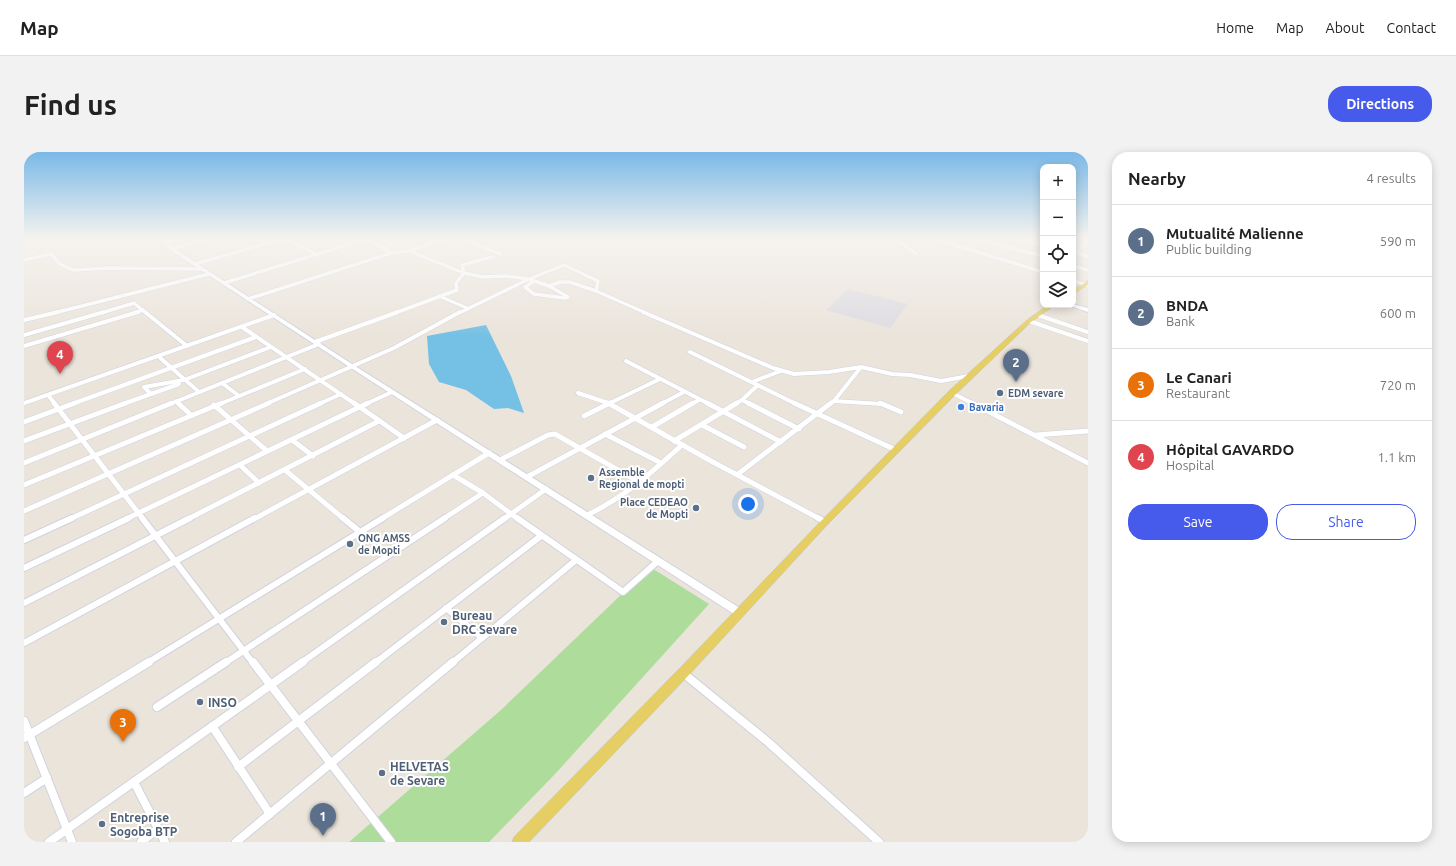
<!DOCTYPE html>
<html lang="en">
<head>
<meta charset="utf-8">
<style>
  body { margin:0; font-family:Ubuntu,sans-serif; background:#f2f2f2; color:#222 }
  .controls { position:absolute; right:12px; top:12px; display:grid; overflow:hidden; border-radius:8px; box-shadow:0 2px 10px #0003 }
  .controls button { width:36px; height:36px; display:grid; place-items:center; padding:0; border:0; border-bottom:1px solid #e0e0e0; background:#fff; color:#222; font:20px sans-serif }
  .you { position:absolute; left:724px; top:352px; width:14px; height:14px; margin:-10px; border:3px solid #fff; border-radius:50%; background:#1a73e8; box-shadow:0 0 0 6px #1a73e833 }
  .badge { display:grid; place-items:center; width:26px; height:26px; border-radius:50%; background:#465aec; color:#fff; font-size:13px; font-weight:700 }
  .pin { position:absolute; translate:-50% -33px; filter:drop-shadow(0 1px 2px #0008) }
  .pin::after { content:''; position:absolute; top:21px; width:14px; height:12px; background:inherit; clip-path:polygon(0 0,100% 0,50% 100%) }
  .list { margin:0; padding:0; list-style:none }
  h2 { display:flex; justify-content:space-between; align-items:center; height:52px; margin:0; padding:0 16px; font-size:17px }
  h2 small { font-size:13px; font-weight:400; color:#767676 }
  .list li { display:grid; grid-template-columns:26px 1fr auto; gap:12px; align-items:center; box-sizing:border-box; height:72px; padding:0 16px; border-top:1px solid #e0e0e0 }
  .list b { display:block; font-size:15px; white-space:nowrap }
  .list p { margin:0; font-size:13px; white-space:nowrap; color:#767676 }
  .list em { font-size:13px; font-style:normal; color:#767676 }
  .actions { display:flex; gap:8px; padding:12px 16px }
  .actions a { flex:1; padding:9px 0; border:1px solid #465aec; border-radius:16px; text-align:center; font-size:14px; color:#465aec }
  .actions .main { background:#465aec; color:#fff }
  .icon { flex:none; width:22px; height:22px; fill:none; stroke:currentColor; stroke-width:2; stroke-linecap:round; stroke-linejoin:round }
  .map { position:relative; flex:none; width:1064px; height:690px; overflow:hidden; border-radius:16px }
  header { display:flex; align-items:center; gap:24px; box-sizing:border-box; height:56px; padding:0 20px; background:#fff; border-bottom:1px solid #e0e0e0 }
  header strong { font-size:19px }
  nav { display:flex; gap:22px; margin-inline-start:auto; font-size:14px }
  .intro { display:flex; align-items:center; justify-content:space-between; box-sizing:border-box; height:96px; padding:0 24px }
  h1 { margin:0; font-size:28px }
  .button { padding:10px 18px; border-radius:16px; background:#465aec; color:#fff; font-size:14px; font-weight:700 }
  main { display:flex; gap:24px; padding:0 24px }
  aside { flex:1; background:#fff; border-radius:16px; box-shadow:0 2px 10px #0003 }
  .map>svg:first-child { display:block }
  .industrial { fill:#dedbe2 }
  .green { fill:#addc9b }
  .water { fill:#75c0e5 }
  .lines { fill:none; stroke-linecap:round; stroke-linejoin:round }
  .street-far4-casing { stroke:#d0d2e0; stroke-width:4.5 }
  .street-far3-casing { stroke:#d0d2e0; stroke-width:5 }
  .street-far2-casing { stroke:#d0d2e0; stroke-width:6 }
  .street-far1-casing { stroke:#d0d2e0; stroke-width:8 }
  .street-casing { stroke:#d0d2e0; stroke-width:10 }
  .secondary-casing { stroke:#d0d2e0; stroke-width:2 }
  .primary-casing { stroke:#c3c3c3; stroke-width:1 }
  .street-far4 { stroke:#fff; stroke-width:3.5 }
  .street-far3 { stroke:#fff; stroke-width:4 }
  .street-far2 { stroke:#fff; stroke-width:5 }
  .street-far1 { stroke:#fff; stroke-width:6 }
  .street { stroke:#fff; stroke-width:8 }
  .secondary { fill:#fff; fill-rule:evenodd }
  .primary { fill:#e5cf64; fill-rule:evenodd }
  .service-dot { fill:#5c6f8a; stroke:#fff; stroke-width:1.5 }
  .shop-dot { fill:#3f7fe0; stroke:#fff; stroke-width:1.5 }
  .labels { text-anchor:middle; dominant-baseline:central; stroke-width:4; stroke-linejoin:round; paint-order:stroke }
  .service-label { font-size:10px; font-weight:bold; fill:#4e5e75; stroke:#fff; text-anchor:start }
  .shop-label { font-size:10px; font-weight:bold; fill:#366cbe; stroke:#fff; text-anchor:start }
  .near-service-label { font-size:12px; font-weight:bold; fill:#4e5e75; stroke:#fff; text-anchor:start }
</style>
</head>
<body>
<header>
<strong>Map</strong>
<nav><a>Home</a><a>Map</a><a>About</a><a>Contact</a></nav>
</header>
<div class="intro"><h1>Find us</h1><a class="button">Directions</a></div>
<main>
<div class="map">
<svg width="1064" height="690" viewBox="0 0 1064 690">
  <rect width="100%" height="100%" fill="#eae4db"/>
  <polygon class="industrial" points="824,137 884,152 866,176 802,158"/>
  <polygon class="green" points="626,415 685,452 532,621 465,690 325,690 477,558"/>
  <polygon class="water" points="462,173 487,224 500,261 484,256 470,257 442,238 415,230 405,212 403,184"/>
  <g class="lines">
    <g class="street-far4-casing">
      <g id="street-far4">
        <polyline points="262,87 292,102"/>
        <polyline points="453,87 446,90 476,102"/>
        <polyline points="870,87 892,101"/>
        <polyline points="911,87 1019,120"/>
        <polyline points="950,87 1019,104"/>
        <polyline points="993,87 1019,93"/>
        <polyline points="140,90 151,87"/>
        <polyline points="148,97 184,87"/>
        <polyline points="359,97 369,93 358,88 360,87"/>
        <polyline points="385,99 421,87"/>
        <polyline points="1049,100 1064,104"/>
        <polyline points="367,101 385,99 440,121 459,125 482,124 505,127 525,134 536,130 546,130 572,139"/>
        <polyline points="1049,103 1064,89"/>
        <polyline points="0,108 27,102 36,112 49,118 85,116 178,117"/>
        <polyline points="171,112 258,87"/>
        <polyline points="1049,114 1064,118"/>
        <polyline points="510,129 501,135 510,142 540,146 544,145 525,134"/>
        <polyline points="1049,129 1064,133"/>
        <polyline points="200,131 342,87"/>
        <polyline points="415,144 443,156"/>
        <polyline points="224,147 367,101 343,87"/>
        <polyline points="30,161 185,122"/>
        <polyline points="77,161 110,151 122,161"/>
        <polyline points="110,161 119,158"/>
        <polyline points="371,161 433,138 432,131 440,121 438,113 468,105"/>
        <polyline points="435,161 505,127 540,113 574,129 572,139 622,161"/>
      </g>
    </g>
    <g class="street-far3-casing">
      <g id="street-far3">
        <polyline points="121,160 163,194"/>
        <polyline points="619,160 749,216 770,222 805,220 837,215 868,222 886,223 917,229 945,224"/>
        <polyline points="1014,163 1064,180"/>
        <polyline points="0,168 34,160"/>
        <polyline points="1005,169 1064,189"/>
        <polyline points="218,175 331,252"/>
        <polyline points="0,183 80,160"/>
        <polyline points="291,190 374,160"/>
        <polyline points="0,194 114,160"/>
        <polyline points="666,200 772,252"/>
        <polyline points="134,204 175,240"/>
        <polyline points="602,209 685,252"/>
        <polyline points="728,230 757,219"/>
        <polyline points="198,231 215,244"/>
        <polyline points="554,241 587,252"/>
        <polyline points="928,241 950,252"/>
        <polyline points="127,242 155,232"/>
        <polyline points="24,243 31,252"/>
        <polyline points="718,248 726,252"/>
        <polyline points="152,249 156,252"/>
        <polyline points="810,249 837,215"/>
        <polyline points="0,251 250,163"/>
        <polyline points="48,252 232,185"/>
        <polyline points="99,252 127,242 120,235 160,228 247,195"/>
        <polyline points="146,252 295,192"/>
        <polyline points="196,252 281,217"/>
        <polyline points="242,252 370,196 436,160"/>
        <polyline points="295,252 317,242"/>
        <polyline points="342,252 368,240"/>
        <polyline points="584,252 636,227"/>
        <polyline points="637,252 660,240"/>
        <polyline points="668,252 675,248"/>
        <polyline points="711,252 718,248 734,233"/>
        <polyline points="806,252 810,249 858,252"/>
      </g>
    </g>
    <g class="street-far2-casing">
      <g id="street-far2">
        <polyline points="30,251 119,367"/>
        <polyline points="154,251 167,263"/>
        <polyline points="330,251 380,286"/>
        <polyline points="584,251 687,309 796,367"/>
        <polyline points="683,251 757,290"/>
        <polyline points="724,251 775,277"/>
        <polyline points="770,251 872,298"/>
        <polyline points="856,251 877,260"/>
        <polyline points="948,251 1064,311"/>
        <polyline points="190,253 243,299"/>
        <polyline points="560,264 586,251"/>
        <polyline points="0,270 51,251"/>
        <polyline points="678,273 720,295"/>
        <polyline points="628,275 669,251"/>
        <polyline points="581,282 637,311"/>
        <polyline points="1012,283 1064,279"/>
        <polyline points="268,288 289,304"/>
        <polyline points="0,289 102,251"/>
        <polyline points="650,289 713,251"/>
        <polyline points="476,308 524,283 531,282 615,330"/>
        <polyline points="0,311 148,251"/>
        <polyline points="216,313 235,331"/>
        <polyline points="261,318 320,367"/>
        <polyline points="714,322 807,251"/>
        <polyline points="429,323 459,341 494,367"/>
        <polyline points="503,325 639,251"/>
        <polyline points="0,333 198,251"/>
        <polyline points="0,359 245,251"/>
        <path d="M563 363C600 346 628 320 658 293"/>
        <polyline points="46,367 297,251"/>
        <polyline points="102,367 344,251"/>
        <polyline points="164,367 355,269"/>
        <polyline points="230,367 413,268"/>
        <polyline points="357,367 465,301"/>
        <polyline points="419,367 459,341"/>
        <polyline points="480,367 522,337"/>
      </g>
    </g>
    <g class="street-far1-casing">
      <g id="street-far1">
        <polyline points="118,366 229,511"/>
        <polyline points="319,366 336,380"/>
        <polyline points="493,366 599,440 634,409"/>
        <polyline points="794,366 801,370"/>
        <polyline points="0,388 48,366"/>
        <polyline points="0,416 105,366"/>
        <polyline points="0,451 166,366"/>
        <polyline points="422,456 458,486"/>
        <polyline points="0,491 231,366"/>
        <polyline points="123,511 359,366"/>
        <polyline points="201,511 421,366"/>
        <polyline points="277,511 481,366"/>
        <polyline points="351,511 517,384"/>
        <polyline points="428,511 552,408"/>
      </g>
    </g>
    <g class="street-casing">
      <g id="street">
        <polyline points="229,510 367,690"/>
        <polyline points="659,521 744,590 855,690"/>
        <polyline points="133,555 202,510"/>
        <polyline points="0,569 48,690"/>
        <polyline points="188,574 246,662"/>
        <polyline points="0,586 125,510"/>
        <polyline points="214,615 352,510"/>
        <polyline points="110,630 141,690"/>
        <polyline points="0,641 23,626"/>
        <polyline points="25,690 279,510"/>
        <polyline points="117,690 134,677"/>
        <polyline points="212,690 429,510"/>
      </g>
    </g>
    <g class="secondary-casing">
      <g id="secondary">
        <polygon points="135,87 139,87 150,96 180,116 331,214 719,458 721,461 719,464 716,465 713,464 327,216 146,98"/>
        <polygon points="1049,152 1064,156 1064,160 1043,153"/>
      </g>
    </g>
    <g class="primary-casing">
      <g id="primary">
        <polygon points="1064,129 1064,133 1049,142 1049,138"/>
        <polygon points="1024,153 1031,153 1007,170 931,243 804,372 663,525 505,690 488,690 490,685 655,517 798,368 925,239 1003,168"/>
      </g>
    </g>
    <use href="#street-far4" class="street-far4"/>
    <use href="#street-far3" class="street-far3"/>
    <use href="#street-far2" class="street-far2"/>
    <use href="#street-far1" class="street-far1"/>
    <use href="#street" class="street"/>
    <use href="#secondary" class="secondary"/>
    <use href="#primary" class="primary"/>
  </g>
  <linearGradient id="sky" x2="0" y2="1"><stop stop-color="#7ab9e7"/><stop offset="0.47" stop-color="#f6f3ef"/><stop offset="1" stop-color="#f6f3ef" stop-opacity="0"/></linearGradient>
  <rect width="1064" height="184" fill="url(#sky)"/>
  <g class="service-dot">
    <circle cx="976" cy="241" r="4"/>
    <circle cx="567" cy="326" r="4"/>
    <circle cx="672" cy="356" r="4"/>
    <circle cx="326" cy="392" r="4"/>
    <circle cx="420" cy="470" r="4"/>
    <circle cx="176" cy="550" r="4"/>
    <circle cx="358" cy="621" r="4"/>
    <circle cx="78" cy="672" r="4"/>
  </g>
  <circle class="shop-dot" cx="937" cy="255" r="4"/>
  <g class="labels">
    <g class="service-label">
      <text x="984" y="241">EDM sevare</text>
      <text x="575" y="320">Assemble<tspan x="575" dy="12">Regional de mopti</tspan></text>
      <text x="664" y="350" text-anchor="end">Place CEDEAO<tspan x="664" dy="12">de Mopti</tspan></text>
      <text x="334" y="386">ONG AMSS<tspan x="334" dy="12">de Mopti</tspan></text>
    </g>
    <g class="shop-label">
      <text x="945" y="255">Bavaria</text>
    </g>
    <g class="near-service-label">
      <text x="428" y="463">Bureau<tspan x="428" dy="14">DRC Sevare</tspan></text>
      <text x="184" y="550">INSO</text>
      <text x="366" y="614">HELVETAS<tspan x="366" dy="14">de Sevare</tspan></text>
      <text x="86" y="665">Entreprise<tspan x="86" dy="14">Sogoba BTP</tspan></text>
    </g>
  </g>
</svg>
<div class="controls">
<button>+</button>
<button>−</button>
<button><svg class="icon" aria-label="locate" viewBox="0 0 24 24"><circle cx="12" cy="12" r="6"/><path d="M12 2v4M12 18v4M2 12h4M18 12h4"/></svg></button>
<button><svg class="icon" aria-label="layers" viewBox="0 0 24 24"><path d="M12 4l9 5-9 5-9-5zM3 14l9 5 9-5"/></svg></button>
</div>
<div class="you"></div>
<div class="pin badge" style="left:299px;top:684px;background:#5c6f8a">1</div>
<div class="pin badge" style="left:992px;top:230px;background:#5c6f8a">2</div>
<div class="pin badge" style="left:99px;top:590px;background:#e8710a">3</div>
<div class="pin badge" style="left:36px;top:222px;background:#e0444e">4</div>
</div>
<aside>
<h2>Nearby<small>4 results</small></h2>
<ul class="list">
<li><span class="badge" style="background:#5c6f8a">1</span><div><b>Mutualité Malienne</b><p>Public building</p></div><em>590 m</em></li>
<li><span class="badge" style="background:#5c6f8a">2</span><div><b>BNDA</b><p>Bank</p></div><em>600 m</em></li>
<li><span class="badge" style="background:#e8710a">3</span><div><b>Le Canari</b><p>Restaurant</p></div><em>720 m</em></li>
<li><span class="badge" style="background:#e0444e">4</span><div><b>Hôpital GAVARDO</b><p>Hospital</p></div><em>1.1 km</em></li>
</ul>
<div class="actions"><a class="main">Save</a><a>Share</a></div>
</aside>
</main>
</body>
</html>
